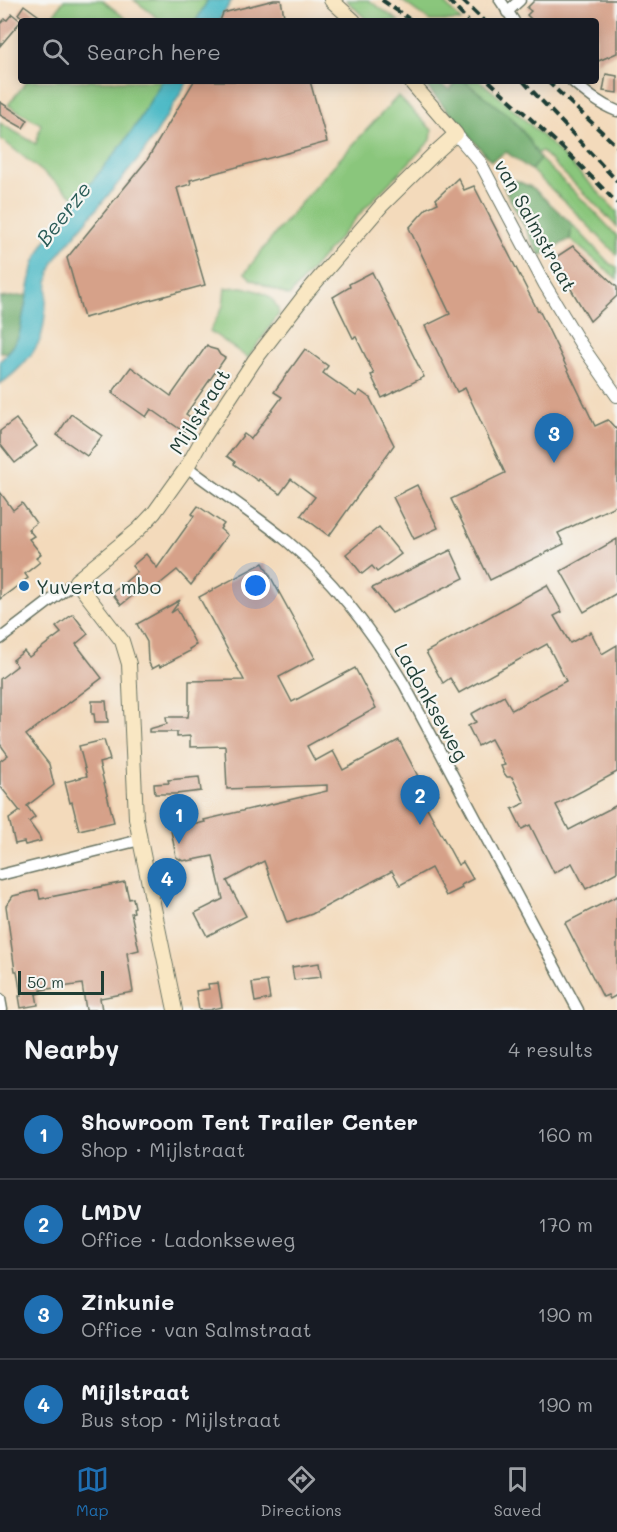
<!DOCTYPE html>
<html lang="en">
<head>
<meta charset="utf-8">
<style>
  body { margin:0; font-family:Mali,sans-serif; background:#242831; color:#f1f3f6 }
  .scale { position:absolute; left:18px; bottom:15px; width:86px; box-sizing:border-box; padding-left:6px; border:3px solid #1f3d34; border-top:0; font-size:16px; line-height:21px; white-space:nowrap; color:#1f3d34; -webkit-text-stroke:4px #f6f6f2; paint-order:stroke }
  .you { position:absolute; left:256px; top:586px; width:21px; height:21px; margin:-15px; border:4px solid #fff; border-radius:50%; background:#1a73e8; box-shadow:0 0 0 9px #1a73e833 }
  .badge { display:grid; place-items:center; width:39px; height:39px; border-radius:50%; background:#1f6fb2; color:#fff; font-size:20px; font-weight:700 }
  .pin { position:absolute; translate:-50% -50px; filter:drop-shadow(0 2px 3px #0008) }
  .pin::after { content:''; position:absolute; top:32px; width:21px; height:18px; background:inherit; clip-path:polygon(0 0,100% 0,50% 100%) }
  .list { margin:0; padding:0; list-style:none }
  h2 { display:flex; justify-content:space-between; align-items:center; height:78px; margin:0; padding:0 24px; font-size:26px }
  h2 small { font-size:20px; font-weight:400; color:#9ea1a6 }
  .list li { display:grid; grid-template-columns:39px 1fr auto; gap:18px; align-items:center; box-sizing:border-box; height:90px; padding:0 24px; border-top:2px solid #363941 }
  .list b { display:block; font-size:22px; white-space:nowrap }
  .list p { margin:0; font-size:20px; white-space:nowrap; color:#9ea1a6 }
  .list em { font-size:20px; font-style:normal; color:#9ea1a6 }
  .icon { flex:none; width:33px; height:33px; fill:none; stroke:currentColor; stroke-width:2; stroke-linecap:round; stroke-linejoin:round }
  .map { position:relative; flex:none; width:617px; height:1010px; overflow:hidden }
  .search { position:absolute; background:#171b24; box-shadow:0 3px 15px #0003; left:18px; right:18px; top:18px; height:66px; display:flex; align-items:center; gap:15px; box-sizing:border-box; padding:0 21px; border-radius:6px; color:#9ea1a6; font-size:22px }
  .sheet { height:438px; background:#171b24 }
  nav { display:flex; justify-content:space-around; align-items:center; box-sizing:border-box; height:84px; border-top:2px solid #363941; background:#171b24; font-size:16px; color:#9ea1a6 }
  nav a { display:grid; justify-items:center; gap:3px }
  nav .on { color:#1f6fb2 }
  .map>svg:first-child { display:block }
  .green { fill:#8ac67c; stroke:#548258; stroke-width:1.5 }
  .forest { fill:#6fab6c; stroke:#477450; stroke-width:1.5 }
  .water { fill:#4dbac6; stroke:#367c7d; stroke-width:1.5 }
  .building { fill:#d6a189 }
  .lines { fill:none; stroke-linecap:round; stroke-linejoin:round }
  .minor-casing { stroke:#697463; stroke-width:13 }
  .tertiary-casing { stroke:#697463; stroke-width:14 }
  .secondary-casing { stroke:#697463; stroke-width:16 }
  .minor { stroke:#fff; stroke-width:10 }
  .tertiary { stroke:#fff; stroke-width:12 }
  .secondary { stroke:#f9e7c3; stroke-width:14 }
  .rail { stroke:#1f3d34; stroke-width:4; stroke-dasharray:9 4.5; stroke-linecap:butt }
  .poi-dot { fill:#1f6fb2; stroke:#f6f6f2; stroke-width:2 }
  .labels { text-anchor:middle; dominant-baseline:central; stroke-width:4.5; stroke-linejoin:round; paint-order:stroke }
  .street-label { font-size:20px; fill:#1f3d34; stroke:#f6f6f2 }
  .poi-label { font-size:20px; fill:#1f3d34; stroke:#f6f6f2; text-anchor:start }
  .water-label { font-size:21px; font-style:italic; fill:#2a5c58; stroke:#f6f6f2 }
</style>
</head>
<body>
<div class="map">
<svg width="617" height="1010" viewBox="0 0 617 1010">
  <rect width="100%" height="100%" fill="#f6f6f2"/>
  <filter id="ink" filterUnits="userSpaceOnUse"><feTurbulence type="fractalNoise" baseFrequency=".0167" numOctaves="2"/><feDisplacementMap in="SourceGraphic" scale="12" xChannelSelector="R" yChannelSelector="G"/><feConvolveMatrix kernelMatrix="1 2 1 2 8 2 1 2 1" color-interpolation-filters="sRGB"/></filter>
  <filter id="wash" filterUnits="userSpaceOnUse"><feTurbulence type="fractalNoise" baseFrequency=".008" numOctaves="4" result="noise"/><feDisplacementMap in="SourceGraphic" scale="24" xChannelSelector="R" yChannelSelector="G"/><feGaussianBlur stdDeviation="1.35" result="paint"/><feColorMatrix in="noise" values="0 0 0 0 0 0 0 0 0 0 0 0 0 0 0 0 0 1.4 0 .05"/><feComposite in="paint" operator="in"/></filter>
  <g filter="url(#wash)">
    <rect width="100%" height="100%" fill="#f3dabb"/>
    <g class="green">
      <polygon points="64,0 102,0 129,21 49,21"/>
      <polygon points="134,0 208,0 196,21 162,21"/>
      <polygon points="346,0 368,0 399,21 368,21"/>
      <polygon points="401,0 442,0 461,21 430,21"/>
      <polygon points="27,81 162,81 138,122 122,145 78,200 0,138 0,123 36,144 41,124 8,105"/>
      <path d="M464 81H480C529 120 574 166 617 212V227L591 200 541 151 537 154 527 137 513 119Z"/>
      <path d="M398 96 432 130 431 140 365 208 289 296 251 279 245 273C291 210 345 153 398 96Z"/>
      <polygon points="540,159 587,204 617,236 617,255 566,203 531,170"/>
      <polygon points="572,224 610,264 617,267 617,279 570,239"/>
      <path d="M243 287C260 291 276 295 279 314L248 358 210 331 223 306 225 288Z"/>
    </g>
    <g class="forest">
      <polygon points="422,81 433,81 450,90 455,83 452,81 464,81 508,115 527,137 540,159 531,170 506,152 491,161"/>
      <polygon points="515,180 533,188 572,224 570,239 540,256 503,186"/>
      <polygon points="27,295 19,336 8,352 0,352 1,313 0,298"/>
    </g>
    <g class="water">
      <polygon points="208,0 232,0 219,21 196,21"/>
      <path d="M162 81H188L156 134 140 157 65 247C61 252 57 257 54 262 43 284 49 316 40 340 32 357 15 374 0 384V361L12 348 19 336 34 263 43 245 57 224 122 145 138 122Z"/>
    </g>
    <g id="blocks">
      <g class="building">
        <polygon points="274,0 281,0 285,21 220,21 223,13"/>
        <polygon points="535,0 617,0 617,53 596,62 596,21 533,21 527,15 531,11 527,8"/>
        <polygon points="24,5 46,21 28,21 18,14"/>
        <polygon points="12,14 21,21 0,46 0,24 5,19 7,20"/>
        <polygon points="606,74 617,76 617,93 603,91"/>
        <polygon points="194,81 310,81 327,142 190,180 191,184 177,188 205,285 84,318 67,258 147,160"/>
        <polygon points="0,102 28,120 23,128 0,115"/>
        <polygon points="458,178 464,190 474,186 538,311 539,310 595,426 608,420 617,430 617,505 558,533 564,544 490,580 451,499 505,473 465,388 457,392 425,326 450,314 409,228 427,208 438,203 436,199"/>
        <polygon points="573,246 617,287 617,296 590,321 553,259"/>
        <polygon points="372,272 424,377 382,398 371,375 374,374 356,337 353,338 333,297 350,287 349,284"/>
        <polygon points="207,345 210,348 217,350 220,355 225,358 186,414 193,419 184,432 151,409 146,417 112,393 131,367 171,396"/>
        <polygon points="305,349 328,366 323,373 356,396 360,391 370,398 394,445 329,536 301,515 315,497 291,479 280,494 259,479 258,481 234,464 235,462 227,456 244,434 251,439 282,397 274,392"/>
        <polygon points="71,414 102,436 87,456 57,435"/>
        <polygon points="16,419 37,446 15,463 0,444 0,431"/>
        <polygon points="417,485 438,528 414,539 393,497"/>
        <polygon points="0,492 13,510 22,503 36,523 28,529 34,536 29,539 41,554 36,558 40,562 25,574 28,578 0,599"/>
        <polygon points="198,506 224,524 220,529 227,535 191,585 177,570 146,595 141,589 121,605 112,593 137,572 132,566 146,554 157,568 194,516 192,514"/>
        <polygon points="379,527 401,554 377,572 372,566 362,574 346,554"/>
        <polygon points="617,539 617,593 584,612 561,571"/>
        <polygon points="451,550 464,578 392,613 372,588"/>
        <polygon points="263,563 315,658 279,677 292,702 355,668 376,708 307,746 315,761 333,751 343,770 399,740 421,782 430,777 439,794 424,802 458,865 463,862 473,879 461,885 462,888 446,896 431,868 400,885 392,871 312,914 287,923 264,861 227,881 246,916 207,936 195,913 223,899 213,856 188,861 187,860 183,861 176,857 171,830 205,822 204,820 327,791 327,785 227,789 225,746 190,747 190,736 177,737 177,732 149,732 149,729 167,724 166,717 188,717 189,709 189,681 244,680 199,597"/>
        <polygon points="547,585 562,612 554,616 570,643 591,632 602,654 617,645 617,772 556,805 569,830 617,805 617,872 586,889 572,863 554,873 530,825 522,829 512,809 525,803 512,777 507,777 504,773 501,766 505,765 491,739 478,746 468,726 476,722 471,714 504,696 512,710 566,681 547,644 459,693 450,678 443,683 426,652"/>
        <polygon points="180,600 171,613 177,609 196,645 189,649 190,651 160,667 159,665 152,669 148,661 147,642 137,624"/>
        <polygon points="73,614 88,634 76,644 102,678 26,735 49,764 54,785 27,806 35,817 29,822 39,836 41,841 25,845 24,842 15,844 9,819 20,811 0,786 0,761 8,755 0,744 0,679 17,666 13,660 24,651 29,657 61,633 56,627"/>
        <polygon points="92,701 106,701 108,722 95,722 94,714 92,714"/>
        <polygon points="104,740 110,760 99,763 114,822 79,830 72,802 70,803 65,782 87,776 79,746"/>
        <polygon points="199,777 201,791 176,794 155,794 154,784 169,783 168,780"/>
        <polygon points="125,882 129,899 133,898 135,907 133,908 134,912 131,913 139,950 127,953 133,992 100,998 102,1010 86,1010 82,984 41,990 41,993 36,994 38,1005 21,1008 19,996 21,996 17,971 15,971 6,906 13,896 38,890 40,899"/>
        <polygon points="617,896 617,995 610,999 608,995 603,997 565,923"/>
        <polygon points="319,963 321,977 294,980 292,967"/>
        <polygon points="267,981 270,999 255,1002 252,983"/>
        <polygon points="218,983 222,1007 212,1009 212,1010 199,1010 196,991 209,989 208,984"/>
      </g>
    </g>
  </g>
  <g filter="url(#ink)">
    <use href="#blocks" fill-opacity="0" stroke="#697463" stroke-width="1.5"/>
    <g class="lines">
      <g class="minor-casing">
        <g id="minor">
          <polyline points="500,0 514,21"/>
          <polyline points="507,12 520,0"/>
          <path d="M572 81C586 93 599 104 617 111"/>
          <path d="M187 467C220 492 255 515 287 541 335 581 372 631 404 684L578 1010"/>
          <polyline points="0,639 76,581"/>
          <polyline points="0,875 140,840"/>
          <polyline points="0,999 2,1010"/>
        </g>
      </g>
      <g class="tertiary-casing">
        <polyline id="tertiary" points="456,134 480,162 545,285 580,343 617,396"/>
      </g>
      <g class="secondary-casing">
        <g id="secondary">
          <polyline points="331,0 354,21"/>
          <polyline points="175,1010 140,840 136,818 129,664 122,641 76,581 138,530 154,513 187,467 202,440 254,361 308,291 382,205 436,152 456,134 410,81"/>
        </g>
      </g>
      <use href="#minor" class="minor"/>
      <use href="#tertiary" class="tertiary"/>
      <use href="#secondary" class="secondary"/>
      <g class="rail">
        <polyline points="382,0 412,21"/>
        <polyline points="448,0 468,21"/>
        <polyline points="462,0 484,21"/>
        <polyline points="489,81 567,152 617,203"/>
        <polyline points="523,81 617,181"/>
        <polyline points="547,81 617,146"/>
      </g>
    </g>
  </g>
  <circle class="poi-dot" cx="24" cy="586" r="6"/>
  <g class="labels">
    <g class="street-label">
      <text transform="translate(536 225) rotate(61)">van Salmstraat</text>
      <text transform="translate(199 411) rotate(-58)">Mijlstraat</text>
      <text transform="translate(432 702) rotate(61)">Ladonkseweg</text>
    </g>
    <g class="poi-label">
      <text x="36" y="586">Yuverta mbo</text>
    </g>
    <g class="water-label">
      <text transform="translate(63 213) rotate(-52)">Beerze</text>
    </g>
  </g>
</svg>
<div class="scale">50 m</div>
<div class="you"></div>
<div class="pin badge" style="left:179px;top:844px">1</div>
<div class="pin badge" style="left:420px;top:825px">2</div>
<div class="pin badge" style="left:554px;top:463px">3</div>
<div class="pin badge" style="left:167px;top:908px">4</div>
<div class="search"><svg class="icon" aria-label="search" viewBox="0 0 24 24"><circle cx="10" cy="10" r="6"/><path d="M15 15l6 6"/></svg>Search here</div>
</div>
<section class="sheet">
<h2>Nearby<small>4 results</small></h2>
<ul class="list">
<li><span class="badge">1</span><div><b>Showroom Tent Trailer Center</b><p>Shop · Mijlstraat</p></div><em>160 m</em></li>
<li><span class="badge">2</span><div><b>LMDV</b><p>Office · Ladonkseweg</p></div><em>170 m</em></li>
<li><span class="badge">3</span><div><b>Zinkunie</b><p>Office · van Salmstraat</p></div><em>190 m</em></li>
<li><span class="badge">4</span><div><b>Mijlstraat</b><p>Bus stop · Mijlstraat</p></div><em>190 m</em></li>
</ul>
</section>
<nav>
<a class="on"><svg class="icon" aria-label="map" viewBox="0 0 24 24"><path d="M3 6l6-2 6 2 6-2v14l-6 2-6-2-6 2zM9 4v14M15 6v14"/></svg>Map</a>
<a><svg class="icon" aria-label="directions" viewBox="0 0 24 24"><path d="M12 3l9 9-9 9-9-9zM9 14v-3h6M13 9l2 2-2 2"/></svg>Directions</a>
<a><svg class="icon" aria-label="saved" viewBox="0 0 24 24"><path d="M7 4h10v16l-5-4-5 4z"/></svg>Saved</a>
</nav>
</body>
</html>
